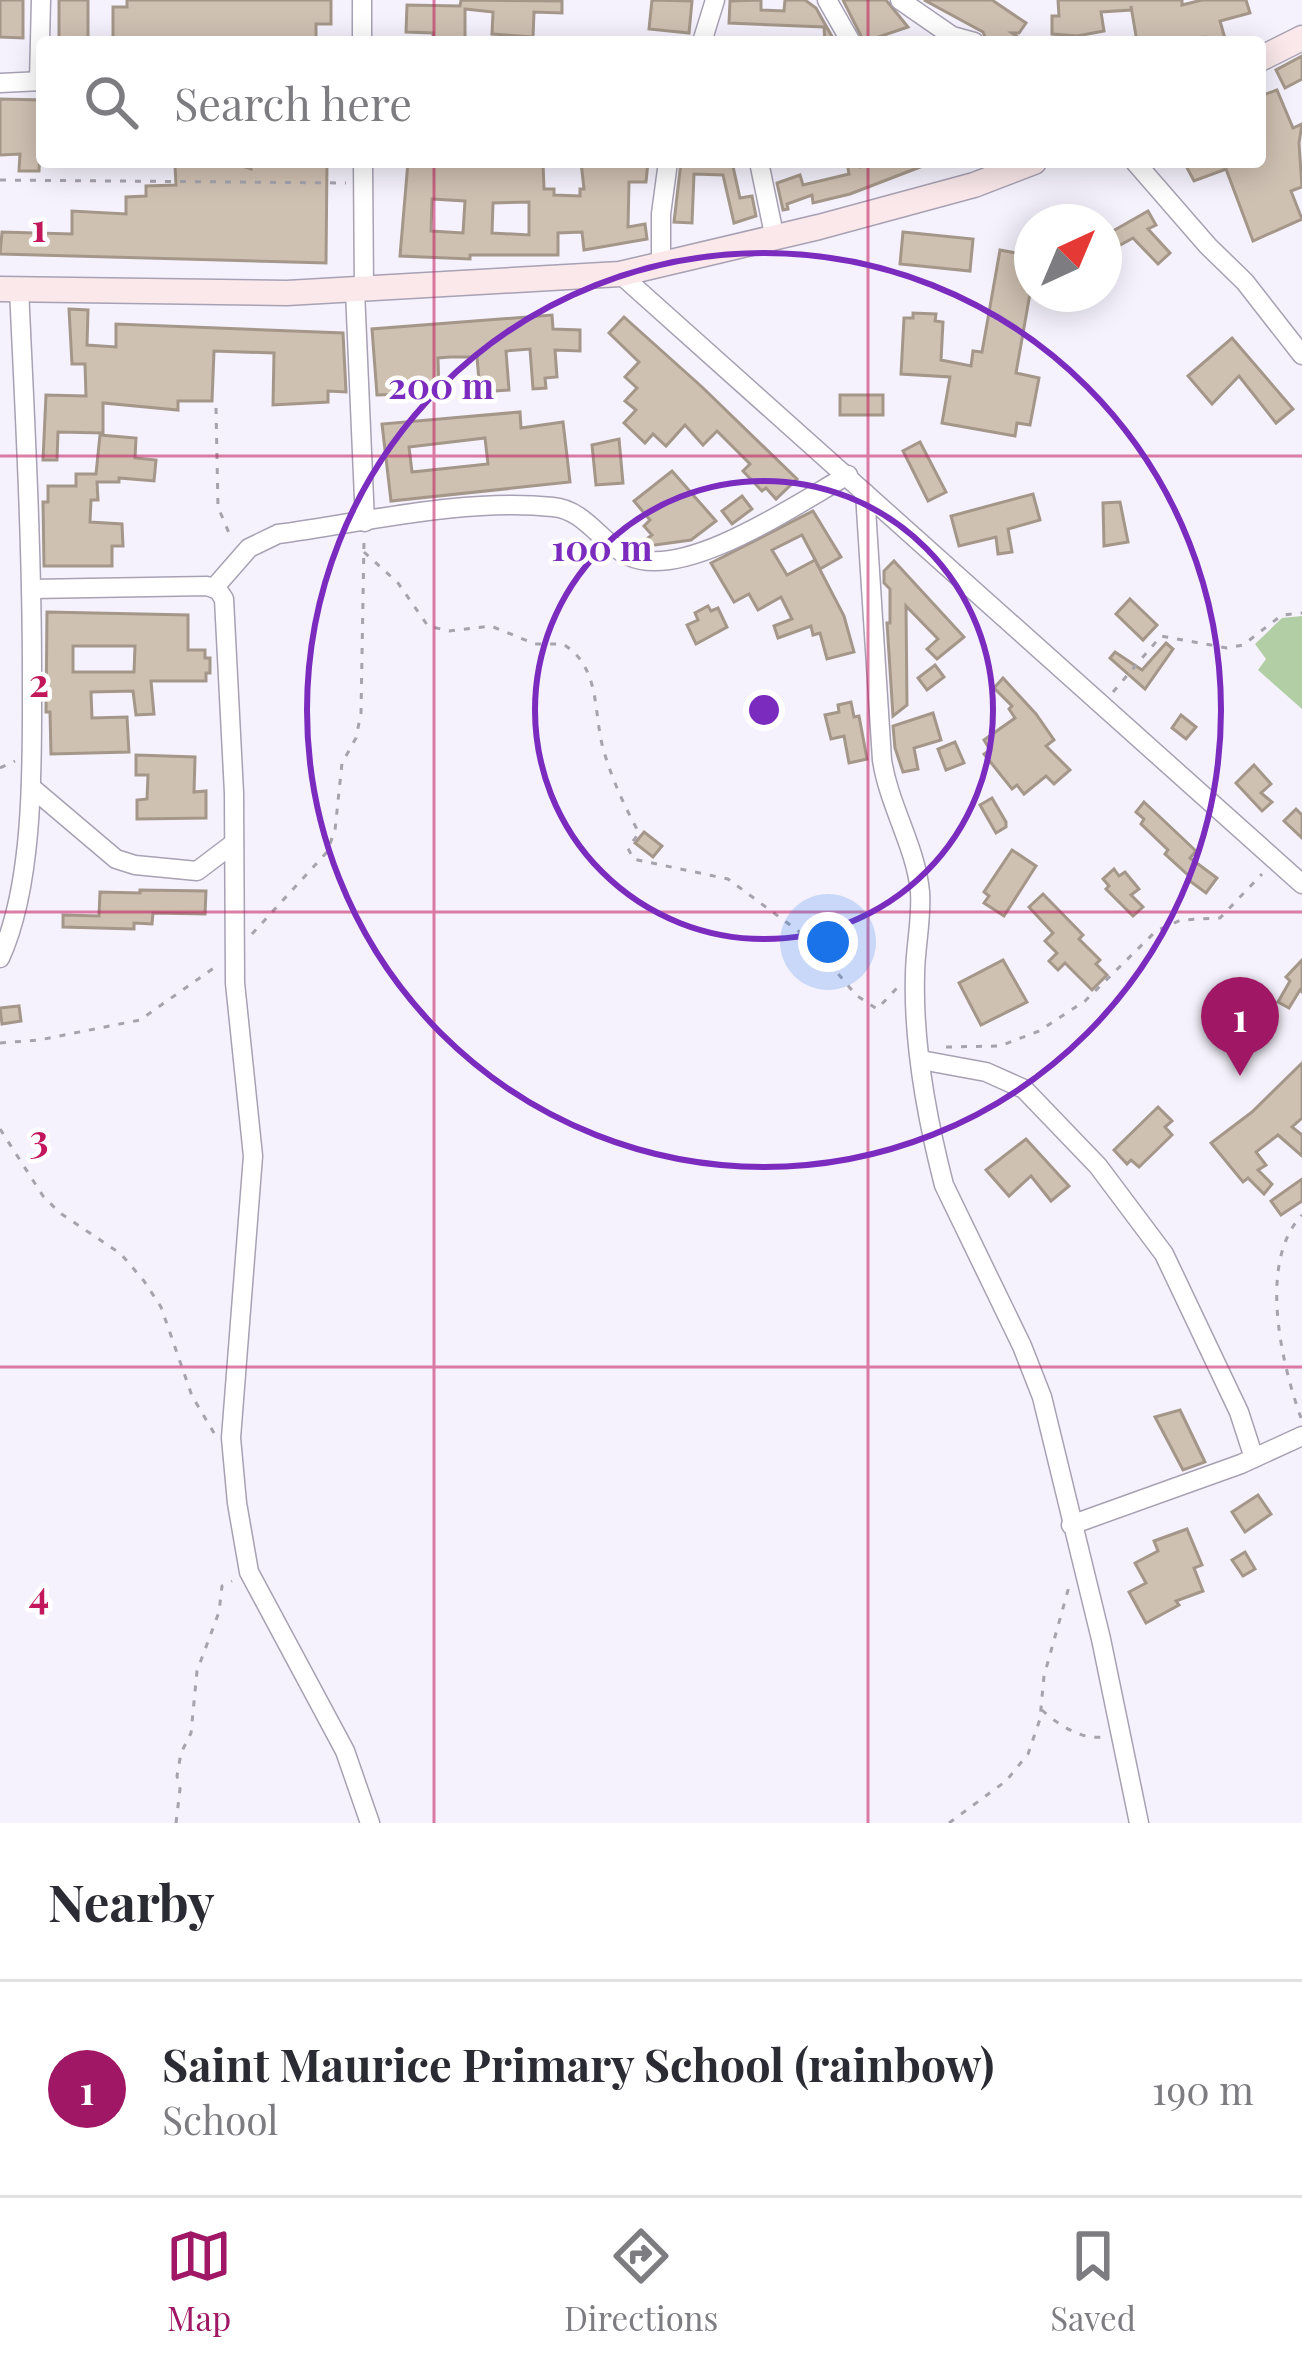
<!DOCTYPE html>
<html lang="en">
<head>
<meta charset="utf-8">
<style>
  body { margin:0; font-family:"Playfair Display",serif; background:#f2f2f3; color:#2b2b33 }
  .compass { position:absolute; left:1014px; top:204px; width:108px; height:108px; border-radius:50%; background:#fff; box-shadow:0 6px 30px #0003; rotate:44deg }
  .you { position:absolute; left:828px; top:942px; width:42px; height:42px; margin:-30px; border:9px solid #fff; border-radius:50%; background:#1a73e8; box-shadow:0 0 0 18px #1a73e833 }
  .badge { display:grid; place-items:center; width:78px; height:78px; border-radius:50%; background:#a01865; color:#fff; font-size:39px; font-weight:700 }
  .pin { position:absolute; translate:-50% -99px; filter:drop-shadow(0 3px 6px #0008) }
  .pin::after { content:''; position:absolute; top:63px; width:42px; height:36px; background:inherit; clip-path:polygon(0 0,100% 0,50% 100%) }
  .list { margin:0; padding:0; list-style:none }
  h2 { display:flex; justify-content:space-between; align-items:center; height:156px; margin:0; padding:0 48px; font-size:51px }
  h2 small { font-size:39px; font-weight:400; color:#7c7c81 }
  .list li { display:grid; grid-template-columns:78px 1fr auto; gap:36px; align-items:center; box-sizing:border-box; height:216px; padding:0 48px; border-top:3px solid #e1e1e2 }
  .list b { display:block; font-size:45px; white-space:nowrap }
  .list p { margin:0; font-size:39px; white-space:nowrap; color:#7c7c81 }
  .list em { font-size:39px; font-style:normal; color:#7c7c81 }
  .icon { flex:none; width:66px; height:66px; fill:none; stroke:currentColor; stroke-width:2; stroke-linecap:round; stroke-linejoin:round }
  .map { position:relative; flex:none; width:1302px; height:1823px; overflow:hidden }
  .search { position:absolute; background:#fff; box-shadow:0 6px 30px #0003; left:36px; right:36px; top:36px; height:132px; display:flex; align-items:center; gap:30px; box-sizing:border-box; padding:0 42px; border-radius:12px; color:#7c7c81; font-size:45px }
  .sheet { height:372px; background:#fff }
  nav { display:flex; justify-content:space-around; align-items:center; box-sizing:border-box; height:168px; border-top:3px solid #e1e1e2; background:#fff; font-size:33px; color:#7c7c81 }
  nav a { display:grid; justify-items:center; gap:6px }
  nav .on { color:#a01865 }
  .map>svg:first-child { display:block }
  .green { fill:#b2cea5 }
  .building { fill:#cfc1b2; stroke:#a49789; stroke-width:3; fill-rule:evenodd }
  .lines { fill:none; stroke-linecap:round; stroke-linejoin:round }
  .street-casing { stroke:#a7a1b3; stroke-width:21 }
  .secondary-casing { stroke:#a7a1b3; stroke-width:27 }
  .path { stroke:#a6a3ad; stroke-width:3; stroke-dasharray:6 9; stroke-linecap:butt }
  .street { stroke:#fff; stroke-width:18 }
  .secondary { stroke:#fae8ea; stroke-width:24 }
  .grid { fill:none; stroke:#c2185b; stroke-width:3; stroke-opacity:0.55 }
  .ring { fill:none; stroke:#7b2cbf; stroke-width:6 }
  .grid-label { font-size:39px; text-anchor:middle; font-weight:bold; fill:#c2185b; stroke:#fff; stroke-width:9; stroke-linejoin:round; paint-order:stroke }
  .centre { fill:#7b2cbf; stroke:#fff; stroke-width:6 }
  .ring-label { font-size:36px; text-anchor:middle; font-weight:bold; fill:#7b2cbf; stroke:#fff; stroke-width:9; stroke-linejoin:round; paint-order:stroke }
</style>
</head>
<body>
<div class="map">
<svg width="1302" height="1823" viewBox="0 0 1302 1823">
  <rect width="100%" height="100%" fill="#f5f2fd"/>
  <polygon class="green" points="1302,616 1302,709 1258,670 1266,659 1255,644 1282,618"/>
  <g class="building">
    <polygon points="0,0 23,0 23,38 0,37"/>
    <rect x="59" y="0" width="29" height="42"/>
    <polygon points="127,0 331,0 331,24 316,24 316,42 113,42 113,7 127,7"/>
    <polygon points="461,0 562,1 562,13 534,12 533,37 492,34 493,12 465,9 465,42 433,42 433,33 406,32 407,5 460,6"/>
    <polygon points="652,0 692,1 689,33 649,29"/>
    <polygon points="761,0 761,10 784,11 785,0 805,0 816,8 835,42 825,42 824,27 729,23 730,1"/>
    <polygon points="843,0 886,0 908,27 864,42"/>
    <polygon points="924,0 992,0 1026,23 1019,33 1012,33 1025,42 987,42 983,32"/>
    <polygon points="1058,0 1182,0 1182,5 1202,0 1246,0 1250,13 1220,21 1226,42 1208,42 1206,37 1137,42 1131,6 1131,10 1101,12 1104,31 1077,36 1052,34 1052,16 1059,16"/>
    <polygon points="1302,56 1302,79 1285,88 1276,70"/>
    <polygon points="1277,90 1293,128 1302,124 1299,143 1302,187 1291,191 1302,219 1253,241 1226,169 1194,181 1184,162 1260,162 1260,96"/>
    <polygon points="0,99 42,100 39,171 19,171 20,154 0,155"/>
    <polygon points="182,162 231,162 251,169 252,162 327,162 326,263 0,254 2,232 72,234 72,211 126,214 126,197 146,196 146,186 176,185 175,165"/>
    <path d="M408 162 543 163 544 189H554V195L580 196V189H584L581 162H648L646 182H629L628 227 645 224 647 239 584 250 582 232 558 233V255H470V259L400 256ZM432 199 465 201 463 233 431 231ZM529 202V235L492 233 493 203Z"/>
    <polygon points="681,162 732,162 740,198 752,196 756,216 734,223 723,175 694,174 692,223 674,222"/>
    <polygon points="847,162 859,162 860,167 881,162 928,164 850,194 813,203 812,195 787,204 788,209 783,210 777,183 800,175 803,185 849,174"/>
    <polygon points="1148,211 1156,225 1148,229 1170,253 1158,264 1133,238 1104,254 1104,236"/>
    <polygon points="903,232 973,239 970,271 900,264"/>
    <polygon points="1000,250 1032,256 1032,282 1016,373 1039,378 1030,425 1017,423 1015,436 942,423 950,377 901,374 904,318 913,318 913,313 936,314 935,321 943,322 941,360 971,366 973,351 982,352"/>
    <polygon points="69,309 88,310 87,345 116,347 116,324 343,333 346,392 328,391 328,402 273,405 274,353 214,351 212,401 178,401 178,410 103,403 103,433 58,432 57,460 43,460 46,395 86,396 85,364 72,364"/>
    <polygon points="552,315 553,329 580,330 580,351 555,350 557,377 545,378 546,388 533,389 530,349 506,351 509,390 480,392 477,357 450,357 438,358 439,393 377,395 372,329"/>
    <polygon points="624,317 702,387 797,479 776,499 766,488 762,491 743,471 750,464 717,431 703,445 685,425 666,446 653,434 645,443 624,423 636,410 625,401 637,388 625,377 639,362 609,333"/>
    <polygon points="1232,338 1293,409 1276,423 1239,376 1212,404 1188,376"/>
    <rect x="840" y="395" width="43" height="20"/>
    <path d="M520 412 521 428 563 422 570 482 391 501 382 424ZM485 438 488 464 412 472 409 447Z"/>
    <polygon points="100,435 136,438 135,458 156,460 154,481 119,478 119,482 97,482 98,500 91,500 90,522 122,524 123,546 112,546 112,566 44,566 43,502 48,502 48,486 76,486 76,474 96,474"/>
    <polygon points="619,439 623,483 596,485 592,445"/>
    <polygon points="920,442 946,492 928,501 903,451"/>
    <polygon points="672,471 716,521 691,540 648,546 644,541 652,535 644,526 650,520 634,501"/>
    <polygon points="1033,494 1040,520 1008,529 1012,552 998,554 996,537 959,546 951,516"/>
    <polygon points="742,496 752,509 732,524 722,511"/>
    <polygon points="1120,502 1128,542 1104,546 1103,503"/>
    <polygon points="813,511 841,557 820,569 802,535 772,550 787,575 815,560 844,616 854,652 827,659 820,633 813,635 811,626 778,638 774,626 792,619 781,597 758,610 749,594 734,602 711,563"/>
    <polygon points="894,561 964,637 937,659 927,649 938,639 906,606 907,705 893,716 887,623 890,623 890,589 884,583 884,571"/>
    <polygon points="1130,599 1157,625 1143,640 1116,614"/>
    <polygon points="708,606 711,611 718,608 727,627 696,644 687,625 698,620 695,613"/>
    <path d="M47 612 188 615V650H205V658H210V673H206V681H151L154 714 136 715 133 691 91 692 92 718 127 717 129 752 51 754 50 712H46ZM73 646H135L134 672H73Z"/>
    <polygon points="1166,643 1173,649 1145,689 1110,658 1115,652 1142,670"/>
    <polygon points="935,665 944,677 927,690 918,678"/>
    <polygon points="1003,678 1036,714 1054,740 1046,746 1070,770 1054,784 1046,776 1024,794 1017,785 1012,789 984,754 990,750 984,740 1015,718 1009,709 1012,706 994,688"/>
    <polygon points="851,702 854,717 859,716 867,759 849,763 844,736 831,739 825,715 839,712 838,705"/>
    <polygon points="933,713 941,740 914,748 918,769 903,772 895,748 893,726"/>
    <polygon points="1181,715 1196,727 1186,739 1172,728"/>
    <polygon points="955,742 964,763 946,770 938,749"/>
    <polygon points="136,755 195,757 194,792 206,791 206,818 137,819 137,800 147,799 148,775 136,775"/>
    <polygon points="1254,765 1271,784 1261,793 1272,802 1262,811 1236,783"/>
    <polygon points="992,798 1006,822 1006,827 996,833 980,805"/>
    <polygon points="1144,802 1196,851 1190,858 1217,878 1206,893 1187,879 1189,876 1165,854 1168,850 1141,824 1144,819 1136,812"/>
    <polygon points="1296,809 1302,815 1302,838 1284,821"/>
    <polygon points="644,832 662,846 653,857 635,843"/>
    <polygon points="1012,850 1036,866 1004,916 984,903 989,896 984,892"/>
    <polygon points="1114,869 1119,876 1125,872 1139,889 1131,895 1143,907 1133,916 1106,889 1109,886 1103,879"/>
    <polygon points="140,890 206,891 205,914 153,913 152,924 134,923 134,929 63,927 63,915 99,916 100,892 140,893"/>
    <polygon points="1043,894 1083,935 1079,939 1100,960 1096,964 1107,975 1092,990 1065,963 1058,970 1049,961 1057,953 1045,941 1053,933 1029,907"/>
    <polygon points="1003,960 1027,1002 981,1025 959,983"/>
    <polygon points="1302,960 1302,992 1300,990 1289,1008 1278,1002 1290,981 1286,977"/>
    <polygon points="19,1006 21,1021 2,1024 0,1008"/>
    <polygon points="1302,1063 1302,1118 1292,1127 1302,1135 1302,1156 1278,1135 1256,1152 1266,1165 1258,1170 1272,1184 1264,1194 1248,1178 1243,1182 1211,1143 1252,1112"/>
    <polygon points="1158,1107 1172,1121 1165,1127 1172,1135 1139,1167 1131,1160 1127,1164 1114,1150"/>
    <polygon points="1026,1139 1069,1186 1051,1201 1031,1176 1009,1196 986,1170"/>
    <polygon points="1302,1179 1302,1201 1281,1215 1271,1201"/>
    <polygon points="1180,1410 1205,1462 1183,1470 1155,1417"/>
    <polygon points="1258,1495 1271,1514 1245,1532 1232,1512"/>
    <polygon points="1187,1529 1202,1565 1194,1568 1203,1591 1176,1601 1179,1605 1146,1623 1129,1592 1146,1583 1135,1563 1158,1551 1154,1541"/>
    <polygon points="1245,1552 1255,1569 1243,1576 1232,1560"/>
  </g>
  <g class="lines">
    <g class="street-casing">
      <g id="street">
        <polyline points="362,0 362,42"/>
        <polyline points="827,0 851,42"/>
        <polyline points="900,0 952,36 974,42"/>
        <polyline points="702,42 715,0"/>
        <polyline points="39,81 41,0"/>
        <polyline points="0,83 42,81"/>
        <polyline points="363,162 364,291"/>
        <polyline points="759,162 775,239"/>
        <polyline points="1135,162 1208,246 1245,282 1302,355"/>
        <polyline points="661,266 661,214 668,162"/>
        <polyline points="620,274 1302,884"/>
        <polyline points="355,291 365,522"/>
        <path d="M865 493 882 760C889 806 916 847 920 892 922 920 915 948 915 975 913 1044 927 1119 944 1185L1022 1346 1042 1397 1101 1639 1139 1823"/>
        <path d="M214 588 249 548 278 534C366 522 463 498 553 507 586 510 601 544 629 556 684 582 798 503 848 475"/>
        <polyline points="32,589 207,586 218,590 224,599 234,793 235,983 253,1156 231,1438 237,1503 249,1572 345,1751 370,1823"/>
        <polyline points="31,787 116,859 135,865 197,871 234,843"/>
        <path d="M0 958C35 882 32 759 32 676 32 547 25 418 19 289"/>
        <polyline points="921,1060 986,1072 1024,1089 1098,1166 1164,1254 1239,1412 1254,1458"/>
        <polyline points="1071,1525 1241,1464 1302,1436"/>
      </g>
    </g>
    <g class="secondary-casing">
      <g id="secondary">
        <polyline points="1260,59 1302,38"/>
        <polyline points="0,289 287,293 620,274 819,227 974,185 1034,162"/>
      </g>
    </g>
    <g class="path">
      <polyline points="0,180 346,183"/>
      <polyline points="216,408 218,507 232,540"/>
      <path d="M364 552 398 583 428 626 449 631 491 626 535 644H563C603 669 592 716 605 755 614 784 625 807 639 833L628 848 633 859 728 879 809 939 856 995 877 1009 898 987"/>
      <polyline points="1113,692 1161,636 1227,648 1243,645 1282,615 1302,613"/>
      <polyline points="0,768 15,761"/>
      <polyline points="252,934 327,852 335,830 342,763 356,738 361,713 364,541"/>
      <polyline points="0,1043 39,1040 140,1020 218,965"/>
      <polyline points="946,1047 1000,1046 1039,1031 1085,1001 1156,931 1181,920 1220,918 1262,874"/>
      <polyline points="0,1129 43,1196 60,1213 121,1254 144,1281 161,1307 192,1396 214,1433"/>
      <path d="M1301 1418C1282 1365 1257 1262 1302 1215"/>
      <path d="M1042 1710C1057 1724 1081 1740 1102 1737"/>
      <polyline points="176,1823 180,1789 177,1776 181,1753 191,1733 197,1671 219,1612 222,1586 232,1581"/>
      <polyline points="949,1823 1006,1781 1028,1754 1040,1719 1044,1676 1070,1583"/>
    </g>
    <use href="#street" class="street"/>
    <use href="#secondary" class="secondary"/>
  </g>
  <path class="grid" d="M434 0V42M868 0V42M434 162V1823M868 162V1823M0 456H1302M0 912H1302M0 1367H1302"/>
  <g class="ring">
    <circle cx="764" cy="710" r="229"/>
    <circle cx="764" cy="710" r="457"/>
  </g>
  <g class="grid-label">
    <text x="39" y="242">1</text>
    <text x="39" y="697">2</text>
    <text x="39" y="1153">3</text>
    <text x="39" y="1609">4</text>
  </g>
  <circle cx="764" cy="710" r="18" class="centre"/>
  <g class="ring-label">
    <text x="441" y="399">200 m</text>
    <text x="602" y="561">100 m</text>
  </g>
</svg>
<svg class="compass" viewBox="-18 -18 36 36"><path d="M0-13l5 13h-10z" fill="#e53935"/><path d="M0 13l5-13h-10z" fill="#7c7c81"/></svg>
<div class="you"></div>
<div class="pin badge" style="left:1240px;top:1076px">1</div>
<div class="search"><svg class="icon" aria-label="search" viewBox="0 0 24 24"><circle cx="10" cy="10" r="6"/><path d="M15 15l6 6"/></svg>Search here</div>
</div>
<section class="sheet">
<h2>Nearby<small></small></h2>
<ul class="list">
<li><span class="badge">1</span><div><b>Saint Maurice Primary School (rainbow)</b><p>School</p></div><em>190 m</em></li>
</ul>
</section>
<nav>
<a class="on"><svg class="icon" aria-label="map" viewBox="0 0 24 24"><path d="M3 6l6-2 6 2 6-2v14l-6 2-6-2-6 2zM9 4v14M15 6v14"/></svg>Map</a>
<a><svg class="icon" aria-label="directions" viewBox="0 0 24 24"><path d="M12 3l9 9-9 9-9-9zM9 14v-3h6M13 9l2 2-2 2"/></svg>Directions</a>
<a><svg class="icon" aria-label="saved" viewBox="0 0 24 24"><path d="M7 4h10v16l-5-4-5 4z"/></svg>Saved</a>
</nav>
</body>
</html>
